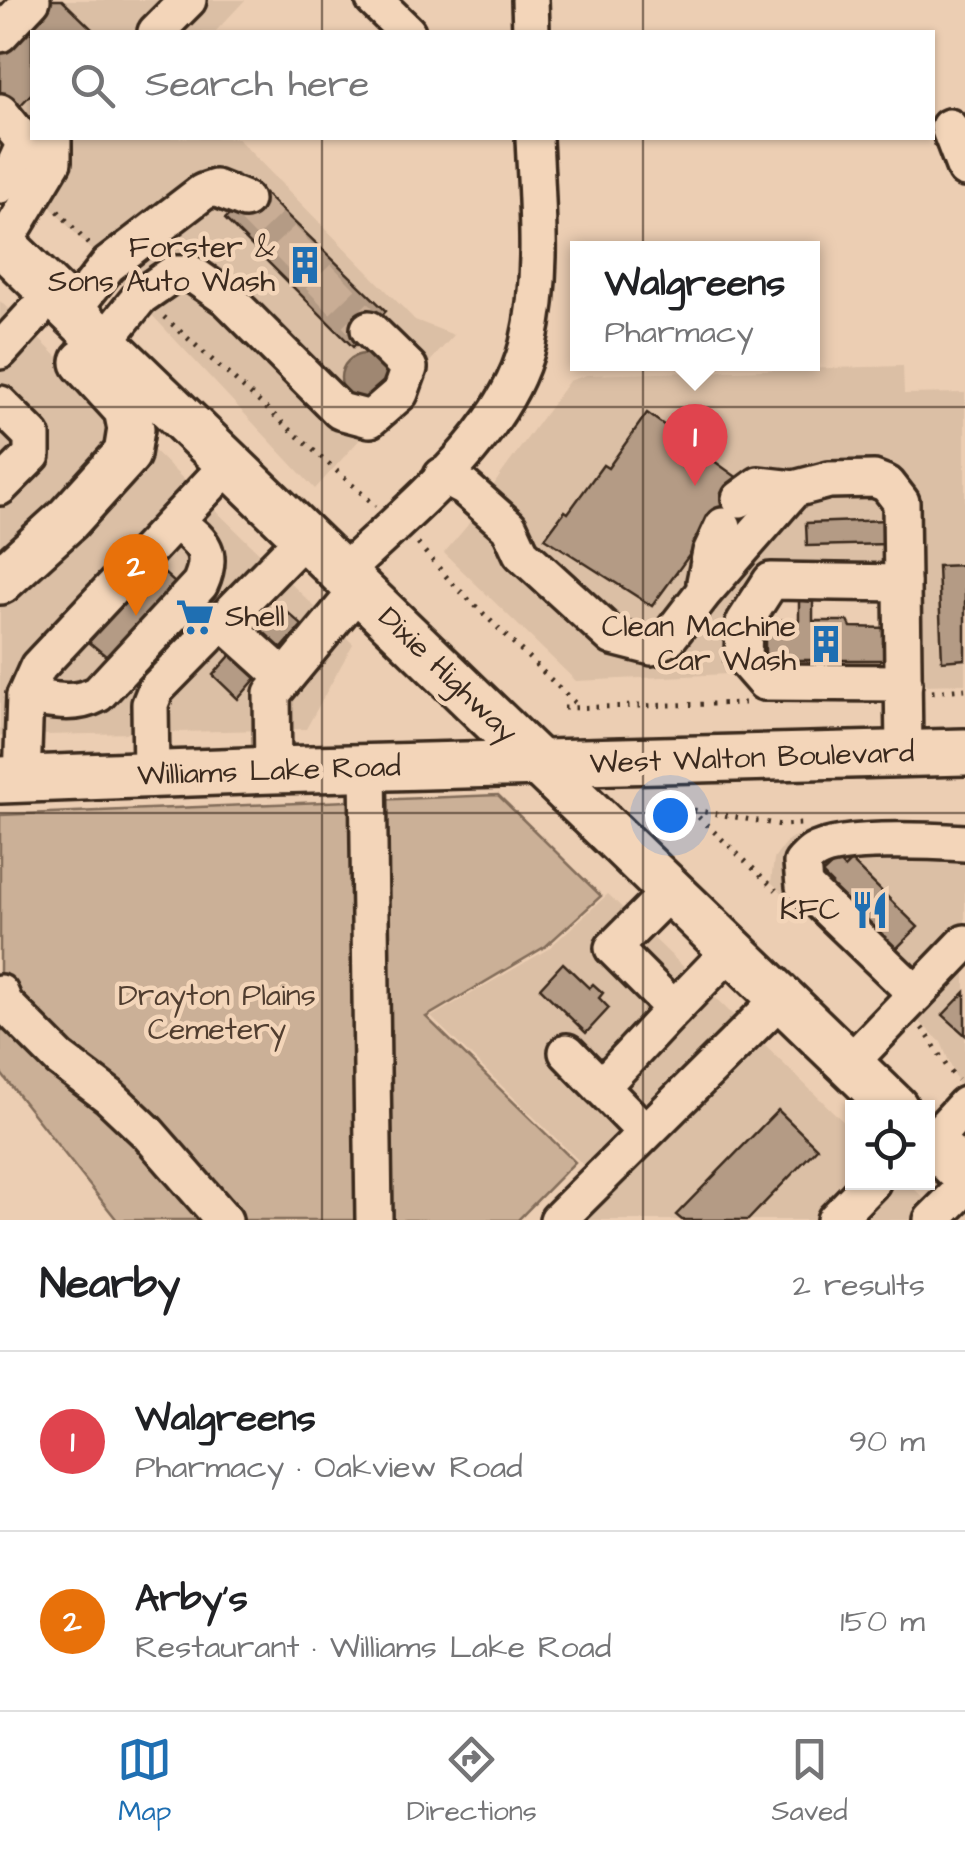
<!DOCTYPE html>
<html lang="en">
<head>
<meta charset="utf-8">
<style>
  body { margin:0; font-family:"Architects Daughter",sans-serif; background:#f2f2f2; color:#202124 }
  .controls { position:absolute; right:30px; bottom:30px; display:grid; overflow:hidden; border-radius:0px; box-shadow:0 2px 8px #0004 }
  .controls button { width:90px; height:90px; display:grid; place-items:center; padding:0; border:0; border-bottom:2px solid #e0e0e0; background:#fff; color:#202124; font:50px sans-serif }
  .you { position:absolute; left:670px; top:815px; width:35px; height:35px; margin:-25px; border:8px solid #fff; border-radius:50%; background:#1a73e8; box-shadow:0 0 0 15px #1a73e833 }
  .badge { display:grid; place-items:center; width:65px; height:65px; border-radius:50%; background:#1f6fb2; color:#fff; font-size:32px; font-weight:700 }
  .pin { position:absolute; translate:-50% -82px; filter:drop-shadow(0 2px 5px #0008) }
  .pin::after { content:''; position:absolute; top:52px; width:35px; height:30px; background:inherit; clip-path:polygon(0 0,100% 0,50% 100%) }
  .popup { position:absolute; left:570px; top:241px; width:250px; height:130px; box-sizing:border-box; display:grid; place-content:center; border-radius:0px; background:#fff; filter:drop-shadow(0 2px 8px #0005); font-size:32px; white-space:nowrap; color:#757577 }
  .popup b { font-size:38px; color:#202124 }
  .popup::after { content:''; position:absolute; left:50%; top:100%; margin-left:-20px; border:20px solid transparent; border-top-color:#fff }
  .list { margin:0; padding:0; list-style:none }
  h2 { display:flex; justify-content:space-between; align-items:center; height:130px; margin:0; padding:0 40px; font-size:42px }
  h2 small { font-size:32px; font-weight:400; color:#757577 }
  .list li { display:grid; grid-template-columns:65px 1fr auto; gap:30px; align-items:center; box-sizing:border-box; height:180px; padding:0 40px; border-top:2px solid #e0e0e0 }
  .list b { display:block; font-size:38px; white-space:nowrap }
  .list p { margin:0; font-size:32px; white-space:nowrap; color:#757577 }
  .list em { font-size:32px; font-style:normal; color:#757577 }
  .icon { flex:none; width:55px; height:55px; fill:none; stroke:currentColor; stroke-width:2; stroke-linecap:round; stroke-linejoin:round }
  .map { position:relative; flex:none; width:965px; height:1220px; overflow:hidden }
  .search { position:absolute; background:#fff; box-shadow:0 2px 8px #0004; left:30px; right:30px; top:30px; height:110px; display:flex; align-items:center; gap:25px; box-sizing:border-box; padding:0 35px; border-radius:0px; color:#757577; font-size:38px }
  .sheet { height:490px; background:#fff }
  nav { display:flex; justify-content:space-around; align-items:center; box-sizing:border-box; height:140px; border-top:2px solid #e0e0e0; background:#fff; font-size:28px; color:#757577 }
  nav a { display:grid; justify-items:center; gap:5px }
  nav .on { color:#1f6fb2 }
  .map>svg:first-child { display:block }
  .built { fill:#dbbfa5 }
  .green { fill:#cbb097; stroke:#836d5a; stroke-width:2.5 }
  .water { fill:#9f8772; stroke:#776250; stroke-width:2.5 }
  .building { fill:#b49b85; stroke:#3b2a1e; stroke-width:2.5 }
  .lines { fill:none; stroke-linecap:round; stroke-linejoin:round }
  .minor-tunnel { stroke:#c9ad95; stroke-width:35; stroke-dasharray:35 18; stroke-linecap:butt }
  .minor-casing { stroke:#3b2a1e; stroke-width:42 }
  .major-casing { stroke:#3b2a1e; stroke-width:52 }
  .path { stroke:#3b2a1e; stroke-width:5; stroke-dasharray:2.5 8; stroke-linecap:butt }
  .minor { stroke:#f3d5b9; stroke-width:35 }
  .major { stroke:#f3d5b9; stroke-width:45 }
  .grid { fill:none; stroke:#3b2a1e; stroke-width:2.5; stroke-opacity:0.55 }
  .labels { text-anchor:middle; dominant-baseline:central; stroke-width:9; stroke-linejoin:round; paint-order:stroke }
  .poi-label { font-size:30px; fill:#3b2a1e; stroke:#f3d5b9; text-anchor:end }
  .street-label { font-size:30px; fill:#3b2a1e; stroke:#f3d5b9 }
  .park-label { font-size:30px; fill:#513e30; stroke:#f3d5b9 }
</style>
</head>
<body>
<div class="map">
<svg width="965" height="1220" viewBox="0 0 965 1220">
  <rect width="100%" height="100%" fill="#ecceb3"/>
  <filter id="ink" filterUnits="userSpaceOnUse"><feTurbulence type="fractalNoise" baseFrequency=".01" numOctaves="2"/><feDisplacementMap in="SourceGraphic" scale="20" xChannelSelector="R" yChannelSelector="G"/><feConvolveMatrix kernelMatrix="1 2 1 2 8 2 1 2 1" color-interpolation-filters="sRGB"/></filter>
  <g filter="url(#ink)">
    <g class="built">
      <polygon points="0,0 245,0 215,32 32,32 32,138 237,138 415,320 454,335 315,489 0,153"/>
      <polygon points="0,301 353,644 306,729 0,736"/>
      <polygon points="903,366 904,394 965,393 965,684 922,685 915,578 748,580 734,599 725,626 728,674 576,681 444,553 467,526 499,477 569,381 587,375"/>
      <polygon points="965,826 965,1100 941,1042 771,882 774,859 788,840 803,832"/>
      <polygon points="608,894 852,1130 852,1182 908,1183 947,1220 585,1220 611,1192 431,1017 548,949"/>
    </g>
    <polygon class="green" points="498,795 601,896 546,946 426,1017 575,1162 518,1220 117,1220 0,1072 0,815"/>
    <circle class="water" cx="365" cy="378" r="24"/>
    <g class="building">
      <polygon points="51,0 62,0 95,32 32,32 32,93 14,112 0,98 0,51"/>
      <polygon points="258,187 386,311 353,347 225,219"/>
      <polygon points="647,413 742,481 749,505 730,531 715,520 652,606 545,538 565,511 568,513 603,465 608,468"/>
      <polygon points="887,520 888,544 807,546 806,523"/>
      <polygon points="965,565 965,659 942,661 938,566"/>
      <polygon points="156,566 183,590 118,666 89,642"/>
      <polygon points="196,590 220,613 193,642 170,621"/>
      <polygon points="799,600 813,602 813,621 848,621 851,627 887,628 889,660 765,660 765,620 799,620"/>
      <polygon points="277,603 302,625 238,699 213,675"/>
      <polygon points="837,860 844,868 851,861 918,927 887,958 823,893 832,884 822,874"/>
      <polygon points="563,963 589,988 593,984 603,993 599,998 609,1008 586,1033 540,988"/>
      <polygon points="965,992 965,1035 943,1015"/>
      <polygon points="778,1110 817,1148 748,1220 682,1220 676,1215"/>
    </g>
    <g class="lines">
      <polyline class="minor-tunnel" points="245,200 369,329"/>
      <g class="minor-casing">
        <g id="minor">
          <polyline points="374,0 407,32"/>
          <polyline points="530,0 531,32"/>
          <polyline points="156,32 188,0"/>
          <polyline points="0,34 32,0"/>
          <polyline points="0,112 25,143"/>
          <polyline points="949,127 965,169"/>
          <polyline points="0,185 13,169 25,143"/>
          <polyline points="3,245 53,162 53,140"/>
          <polyline points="72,311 108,265 203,192 215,188 245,200"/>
          <polyline points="104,342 140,297 173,274 192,274 228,299 340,411 370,419 400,393 409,368 369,329"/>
          <polyline points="0,351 34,314"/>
          <polyline points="0,404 32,436 32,455 0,487"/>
          <polyline points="442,476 465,488 509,527 521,553 613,637 652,647 669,637 703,593 794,489 829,480 874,479 887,484 901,502 904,752"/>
          <polyline points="740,499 759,485 794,489"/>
          <path d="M343 573C408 510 506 435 528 344 544 276 537 206 534 138"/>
          <polyline points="705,582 711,552 723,526"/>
          <polyline points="902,583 771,581 744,623 743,658 764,682 904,683"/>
          <polyline points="222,621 285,678"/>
          <path d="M25 696C51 700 73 707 98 694L200 584C215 550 201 542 176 521"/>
          <polyline points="368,767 374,1220"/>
          <polyline points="273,770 272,694 359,589"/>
          <polyline points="151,774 150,704 156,689 305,537"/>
          <polyline points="22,779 25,696 38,667 230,463"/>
          <polyline points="0,993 5,1004 60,1059 109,1096 147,1132 224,1220"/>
          <path d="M916 994 804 886 802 863C806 859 809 855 814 852 839 836 933 841 965 843"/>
          <polyline points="674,1009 732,949"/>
          <polyline points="567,1052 601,1087"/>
          <polyline points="849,1064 965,943"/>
          <polyline points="645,1132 601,1087 674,1009 613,948 671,890"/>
          <polyline points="931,1142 965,1105"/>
          <polyline points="558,1220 781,998"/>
          <polyline points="835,1220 872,1182"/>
          <polyline points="932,1220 965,1187"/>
        </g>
      </g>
      <g class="major-casing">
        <g id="major">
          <polyline points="0,242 895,1108"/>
          <polyline points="0,581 68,519 127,454 131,429 127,409 84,362"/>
          <polyline points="0,780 273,770 965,752"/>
          <polyline points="928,1139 965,1175"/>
        </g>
      </g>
      <g class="path">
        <polyline points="58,211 88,244"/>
        <polyline points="164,317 376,506"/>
        <polyline points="418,544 452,583 579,707"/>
        <polyline points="932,692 965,689"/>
        <polyline points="564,708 746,703"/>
        <polyline points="691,810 776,890"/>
        <polyline points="694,810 781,825 802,824"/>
        <path d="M922 1028C936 1045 942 1064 958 1080"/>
      </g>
      <use href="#minor" class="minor"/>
      <use href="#major" class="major"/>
    </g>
  </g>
  <path class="grid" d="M322 0V32M643 0V32M322 138V1220M643 138V1220M0 407H965M0 813H965"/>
  <defs>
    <g id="building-bare" transform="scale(3)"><path d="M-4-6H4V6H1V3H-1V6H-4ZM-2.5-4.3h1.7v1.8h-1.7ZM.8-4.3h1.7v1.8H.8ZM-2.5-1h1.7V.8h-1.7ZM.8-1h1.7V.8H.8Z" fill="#1f6fb2" stroke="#f3d5b9" stroke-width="2.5" paint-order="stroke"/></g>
    <g id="supermarket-bare" transform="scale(3)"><path d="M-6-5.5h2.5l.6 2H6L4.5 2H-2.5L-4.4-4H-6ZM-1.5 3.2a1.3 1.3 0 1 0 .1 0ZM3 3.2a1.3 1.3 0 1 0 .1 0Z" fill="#1f6fb2" stroke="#f3d5b9" stroke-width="2.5" paint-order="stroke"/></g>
    <g id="restaurant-bare" transform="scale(3)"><path d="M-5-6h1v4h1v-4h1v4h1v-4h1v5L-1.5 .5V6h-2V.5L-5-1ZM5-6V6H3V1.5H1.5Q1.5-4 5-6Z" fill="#1f6fb2" stroke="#f3d5b9" stroke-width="2.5" paint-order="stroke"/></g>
  </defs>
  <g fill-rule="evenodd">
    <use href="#building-bare" x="305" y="265"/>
    <use href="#supermarket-bare" x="195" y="617"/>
    <use href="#building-bare" x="826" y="644"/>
    <use href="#restaurant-bare" x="870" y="910"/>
  </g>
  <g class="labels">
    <g class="poi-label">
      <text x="275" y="248">Forster &amp;<tspan x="275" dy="34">Sons Auto Wash</tspan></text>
      <text x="225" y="617" text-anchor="start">Shell</text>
      <text x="796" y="627">Clean Machine<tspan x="796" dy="34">Car Wash</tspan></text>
      <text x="840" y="910">KFC</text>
    </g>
    <g class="street-label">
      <text transform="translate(448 675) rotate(44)">Dixie Highway</text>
      <text transform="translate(752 758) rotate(-2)">West Walton Boulevard</text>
      <text transform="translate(269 771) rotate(-2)">Williams Lake Road</text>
    </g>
    <g class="park-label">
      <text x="217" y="996">Drayton Plains<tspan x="217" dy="34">Cemetery</tspan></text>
    </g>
  </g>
</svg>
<div class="controls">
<button><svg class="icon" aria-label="locate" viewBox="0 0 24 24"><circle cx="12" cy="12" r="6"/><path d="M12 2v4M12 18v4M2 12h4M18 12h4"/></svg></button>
</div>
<div class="you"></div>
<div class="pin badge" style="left:695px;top:486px;background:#e0444e">1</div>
<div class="popup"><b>Walgreens</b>Pharmacy</div>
<div class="pin badge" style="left:136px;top:616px;background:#e8710a">2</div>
<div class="search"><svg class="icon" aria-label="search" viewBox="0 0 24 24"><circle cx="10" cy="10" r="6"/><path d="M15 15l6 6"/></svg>Search here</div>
</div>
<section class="sheet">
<h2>Nearby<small>2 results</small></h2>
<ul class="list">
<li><span class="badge" style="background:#e0444e">1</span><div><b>Walgreens</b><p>Pharmacy · Oakview Road</p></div><em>90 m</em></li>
<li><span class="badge" style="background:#e8710a">2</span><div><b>Arby's</b><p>Restaurant · Williams Lake Road</p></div><em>150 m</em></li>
</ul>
</section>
<nav>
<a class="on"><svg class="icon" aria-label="map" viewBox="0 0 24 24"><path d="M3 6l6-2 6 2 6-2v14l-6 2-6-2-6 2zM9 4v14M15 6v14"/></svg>Map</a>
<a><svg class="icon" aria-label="directions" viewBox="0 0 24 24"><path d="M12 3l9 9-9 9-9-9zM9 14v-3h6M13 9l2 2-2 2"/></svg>Directions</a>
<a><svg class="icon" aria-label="saved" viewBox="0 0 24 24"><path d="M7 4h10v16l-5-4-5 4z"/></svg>Saved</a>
</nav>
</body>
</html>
